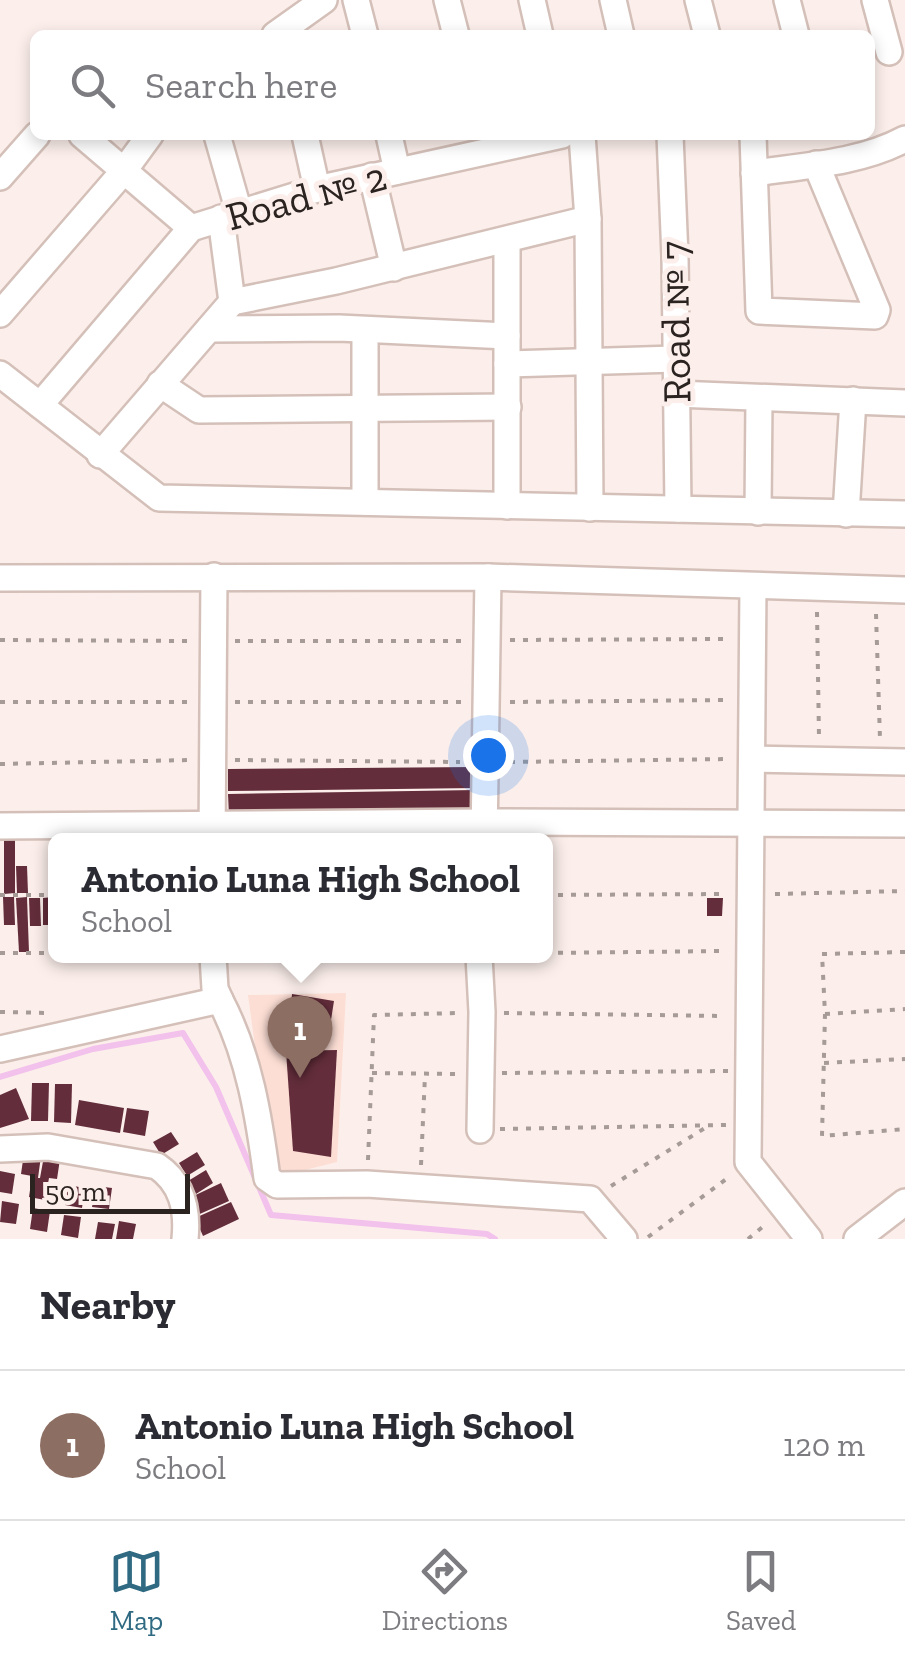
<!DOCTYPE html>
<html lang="en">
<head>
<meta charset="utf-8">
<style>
  body { margin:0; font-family:"Zilla Slab",serif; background:#f7f7f7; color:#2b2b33 }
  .scale { position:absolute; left:30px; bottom:25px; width:160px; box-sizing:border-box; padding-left:10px; border:5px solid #2b2320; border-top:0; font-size:28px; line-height:35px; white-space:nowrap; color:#2b2320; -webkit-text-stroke:8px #fcefeb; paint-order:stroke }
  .you { position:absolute; left:488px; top:755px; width:35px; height:35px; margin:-25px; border:8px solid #fff; border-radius:50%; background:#1a73e8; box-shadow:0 0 0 15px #1a73e833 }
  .badge { display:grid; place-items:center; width:65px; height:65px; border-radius:50%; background:#2f6a82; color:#fff; font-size:32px; font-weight:700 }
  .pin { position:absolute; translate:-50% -82px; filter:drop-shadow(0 2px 5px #0008) }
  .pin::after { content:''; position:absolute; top:52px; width:35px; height:30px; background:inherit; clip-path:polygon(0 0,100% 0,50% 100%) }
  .popup { position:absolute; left:48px; top:833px; width:505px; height:130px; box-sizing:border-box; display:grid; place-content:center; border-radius:15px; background:#fff; filter:drop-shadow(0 2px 8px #0005); font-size:32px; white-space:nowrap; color:#7c7c81 }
  .popup b { font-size:38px; color:#2b2b33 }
  .popup::after { content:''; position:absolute; left:50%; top:100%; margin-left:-20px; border:20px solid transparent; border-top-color:#fff }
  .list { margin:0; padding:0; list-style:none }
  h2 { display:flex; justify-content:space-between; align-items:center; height:130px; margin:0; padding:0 40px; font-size:42px }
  h2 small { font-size:32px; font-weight:400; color:#7c7c81 }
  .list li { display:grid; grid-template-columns:65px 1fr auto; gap:30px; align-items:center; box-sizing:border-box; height:150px; padding:0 40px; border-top:2px solid #e1e1e2 }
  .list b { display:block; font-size:38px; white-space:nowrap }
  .list p { margin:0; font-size:32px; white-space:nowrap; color:#7c7c81 }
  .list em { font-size:32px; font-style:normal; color:#7c7c81 }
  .icon { flex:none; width:55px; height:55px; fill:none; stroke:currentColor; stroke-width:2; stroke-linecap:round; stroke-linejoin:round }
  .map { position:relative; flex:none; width:905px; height:1239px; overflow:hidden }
  .search { position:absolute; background:#fff; box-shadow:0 5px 15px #0003; left:30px; right:30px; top:30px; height:110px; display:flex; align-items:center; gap:25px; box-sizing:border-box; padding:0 35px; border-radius:15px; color:#7c7c81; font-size:38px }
  .sheet { height:280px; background:#fff }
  nav { display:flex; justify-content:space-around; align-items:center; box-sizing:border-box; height:140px; border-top:2px solid #e1e1e2; background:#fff; font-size:28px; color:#7c7c81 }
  nav a { display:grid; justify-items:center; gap:5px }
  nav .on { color:#2f6a82 }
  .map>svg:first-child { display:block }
  .built { fill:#fcded4 }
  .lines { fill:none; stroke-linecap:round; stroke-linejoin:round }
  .stream { stroke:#f2c1ec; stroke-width:6 }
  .building { fill:#632d3b }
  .street-casing { stroke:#d4c0b9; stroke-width:30 }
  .path { stroke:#a69b97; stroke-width:4; stroke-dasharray:5 8; stroke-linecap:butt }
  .street { stroke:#fff; stroke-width:25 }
  .labels { text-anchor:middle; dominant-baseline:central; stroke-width:10; stroke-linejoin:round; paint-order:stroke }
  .street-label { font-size:40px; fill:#2b2320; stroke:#fcefeb }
</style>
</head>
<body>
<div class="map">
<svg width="905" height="1239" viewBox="0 0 905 1239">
  <rect width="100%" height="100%" fill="#fcefeb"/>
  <polygon class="built" points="346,993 337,1162 273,1178 248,995"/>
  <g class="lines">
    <polyline class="stream" points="0,1077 93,1049 183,1033 216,1087 271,1215 487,1234 495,1239"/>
  </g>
  <g class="building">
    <polygon points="476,767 476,788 228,791 228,769"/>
    <polygon points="476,790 477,812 229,816 228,794"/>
    <polygon points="15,837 15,893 4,894 4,838"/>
    <polygon points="16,866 27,866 28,893 17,893"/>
    <polygon points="3,897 14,897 15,925 4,925"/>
    <polygon points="27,897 29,952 19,952 16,898"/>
    <polygon points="53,897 54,925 43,925 43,898"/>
    <polygon points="29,898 40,898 41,926 30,926"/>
    <polygon points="707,898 723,898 722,916 707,916"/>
    <polygon points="292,994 334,1001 328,1039 288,1042"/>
    <polygon points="337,1050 331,1157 293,1151 286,1051"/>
    <polygon points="32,1083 49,1083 48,1121 31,1121"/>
    <polygon points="55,1084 72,1084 71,1123 54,1122"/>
    <polygon points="16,1088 29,1119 0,1128 0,1095"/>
    <polygon points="79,1100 124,1108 120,1133 75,1125"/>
    <polygon points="127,1108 149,1111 145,1136 123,1132"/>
    <polygon points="171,1132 179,1144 161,1155 153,1142"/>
    <polygon points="197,1152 205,1165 187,1176 179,1163"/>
    <polygon points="24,1153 41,1156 38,1178 40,1178 44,1156 60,1159 57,1179 49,1178 45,1200 29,1197 32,1176 21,1174"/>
    <polygon points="206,1170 213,1183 196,1194 188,1181"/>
    <polygon points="0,1171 15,1174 12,1194 0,1192"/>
    <polygon points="221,1183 229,1201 193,1217 185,1200"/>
    <polygon points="68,1185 85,1188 82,1208 65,1205"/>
    <polygon points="96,1186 112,1188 109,1209 92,1207"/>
    <polygon points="2,1201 19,1204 16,1224 0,1222"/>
    <polygon points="231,1202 239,1219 203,1236 195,1218"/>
    <polygon points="33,1208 50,1211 47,1232 30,1229"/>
    <polygon points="64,1215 81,1217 78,1238 61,1235"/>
    <polygon points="119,1221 136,1224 133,1239 116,1239"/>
    <polygon points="98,1222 115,1224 112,1239 95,1239"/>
  </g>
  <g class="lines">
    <g class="street-casing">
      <g id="street">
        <polyline points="356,0 365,35"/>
        <polyline points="447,0 456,35"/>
        <polyline points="532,0 540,35"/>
        <polyline points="613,0 621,35"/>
        <polyline points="698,0 707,35"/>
        <polyline points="787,0 796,35"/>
        <polyline points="875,0 889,52"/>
        <polyline points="275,35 324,0"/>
        <polyline points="82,135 191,228"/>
        <polyline points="217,135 239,212"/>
        <polyline points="305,135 317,189"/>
        <polyline points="389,135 397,171"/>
        <polyline points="582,135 588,219 590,508"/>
        <polyline points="670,135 675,257 678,509"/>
        <polyline points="753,135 759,311 875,316 877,310 816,164"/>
        <path d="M754 173C803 166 861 163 905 139"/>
        <polyline points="372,176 394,268"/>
        <polyline points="0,177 37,135"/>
        <polyline points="191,228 317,189 562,135"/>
        <polyline points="232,302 336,281 588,219"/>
        <polyline points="0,314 123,172 150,135"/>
        <polyline points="209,329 339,328 507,336"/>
        <polyline points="507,364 675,359"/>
        <polyline points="0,374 159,498 905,514"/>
        <polyline points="160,384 199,410 508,407"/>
        <polyline points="676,394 905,403"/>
        <polyline points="40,405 191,228"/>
        <polyline points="100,455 232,302 221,218"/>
        <polyline points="365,502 365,330"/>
        <polyline points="507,506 507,241"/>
        <polyline points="758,512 759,399"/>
        <polyline points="846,514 853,400"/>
        <polyline points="0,578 488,577 905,590"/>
        <polyline points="753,586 748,1162 809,1239"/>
        <polyline points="754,759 905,762"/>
        <polyline points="0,826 485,822 905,824"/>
        <polyline points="212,840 214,576"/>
        <polyline points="484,840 488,577"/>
        <polyline points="213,956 215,989 220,1000"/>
        <polyline points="479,956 482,1012 480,1130"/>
        <path d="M0 1049 220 1000C249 1055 259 1117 267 1178L277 1185 367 1184 590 1199 624 1239"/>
        <path d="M0 1149 48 1147 157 1166C182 1183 188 1209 185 1239"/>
        <polyline points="857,1239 905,1202"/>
      </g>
    </g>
    <g class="path">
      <polyline points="817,612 819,738"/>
      <polyline points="876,614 880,739"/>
      <polyline points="0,640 190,641"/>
      <polyline points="510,640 730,639"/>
      <polyline points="235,641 465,641"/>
      <polyline points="0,702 190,702"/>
      <polyline points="235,702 465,702"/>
      <polyline points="510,702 730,700"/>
      <polyline points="235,760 460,762"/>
      <polyline points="510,762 730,759"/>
      <polyline points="0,764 190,760"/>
      <polyline points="775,894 905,891"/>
      <polyline points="0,895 55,895"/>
      <polyline points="545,895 725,894"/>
      <polyline points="905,952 822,954 825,1014 822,1136 905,1129"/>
      <polyline points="0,953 55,953"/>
      <polyline points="545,953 725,951"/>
      <polyline points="0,1012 50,1013"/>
      <polyline points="504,1013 725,1016"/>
      <polyline points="825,1014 905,1009"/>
      <polyline points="824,1063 905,1059"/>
      <polyline points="372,1073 458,1074"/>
      <polyline points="502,1073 728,1071"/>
      <polyline points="500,1129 726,1125"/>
      <polyline points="368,1160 374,1015 460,1013"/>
      <polyline points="421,1165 425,1075"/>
      <polyline points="611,1186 705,1128"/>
      <polyline points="648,1237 729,1177"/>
      <polyline points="748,1239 766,1224"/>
    </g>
    <use href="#street" class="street"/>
  </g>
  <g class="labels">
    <g class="street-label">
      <text transform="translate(306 196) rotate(-15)">Road № 2</text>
      <text transform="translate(675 322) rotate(-91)">Road № 7</text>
    </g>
  </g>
</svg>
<div class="scale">50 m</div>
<div class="you"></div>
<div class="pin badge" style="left:300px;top:1078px;background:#8d6e63">1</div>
<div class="popup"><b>Antonio Luna High School</b>School</div>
<div class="search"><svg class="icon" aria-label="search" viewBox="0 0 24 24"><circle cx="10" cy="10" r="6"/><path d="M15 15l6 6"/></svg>Search here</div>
</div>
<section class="sheet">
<h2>Nearby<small></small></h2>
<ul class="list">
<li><span class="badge" style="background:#8d6e63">1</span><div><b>Antonio Luna High School</b><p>School</p></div><em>120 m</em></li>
</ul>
</section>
<nav>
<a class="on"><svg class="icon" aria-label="map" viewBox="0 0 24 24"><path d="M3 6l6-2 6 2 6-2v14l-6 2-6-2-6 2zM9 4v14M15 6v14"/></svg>Map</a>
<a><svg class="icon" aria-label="directions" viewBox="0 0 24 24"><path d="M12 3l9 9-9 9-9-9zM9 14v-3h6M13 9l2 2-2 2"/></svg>Directions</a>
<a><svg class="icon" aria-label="saved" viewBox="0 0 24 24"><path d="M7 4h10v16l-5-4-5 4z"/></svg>Saved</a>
</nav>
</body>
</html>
